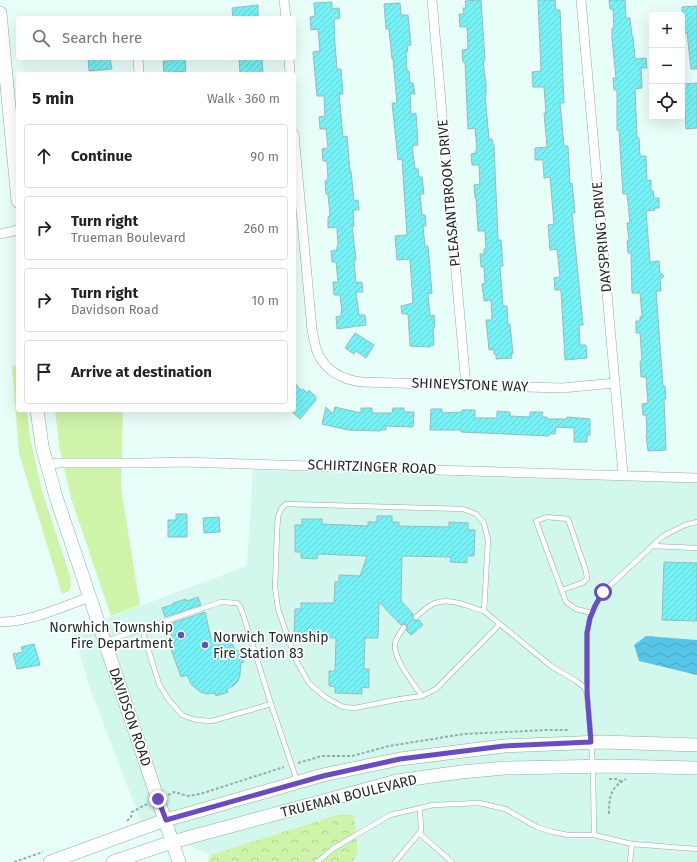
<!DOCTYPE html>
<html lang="en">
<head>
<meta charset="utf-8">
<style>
  body { margin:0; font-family:"Fira Sans",sans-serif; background:#f6f6f6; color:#222 }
  .controls { position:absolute; right:12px; top:12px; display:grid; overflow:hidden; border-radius:4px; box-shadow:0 4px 16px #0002 }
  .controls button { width:36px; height:36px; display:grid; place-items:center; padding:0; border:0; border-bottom:1px solid #e0e0e0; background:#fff; color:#222; font:20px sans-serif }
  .stop { position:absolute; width:12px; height:12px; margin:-9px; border:3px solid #684cc5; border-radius:50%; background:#fff }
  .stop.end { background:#684cc5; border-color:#fff; box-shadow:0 1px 4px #0008 }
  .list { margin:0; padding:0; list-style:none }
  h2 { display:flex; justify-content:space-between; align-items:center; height:52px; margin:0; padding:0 16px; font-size:17px }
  h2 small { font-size:13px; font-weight:400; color:#767676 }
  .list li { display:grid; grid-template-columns:26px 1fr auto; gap:12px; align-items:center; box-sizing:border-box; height:64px; margin:0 8px 8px; padding:0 8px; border:1px solid #e0e0e0; border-radius:4px }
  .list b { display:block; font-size:15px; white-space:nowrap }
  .list p { margin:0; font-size:13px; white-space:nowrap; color:#767676 }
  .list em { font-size:13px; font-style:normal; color:#767676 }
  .icon { flex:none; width:22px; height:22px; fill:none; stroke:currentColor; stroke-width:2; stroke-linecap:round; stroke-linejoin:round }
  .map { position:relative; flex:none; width:697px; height:862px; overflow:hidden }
  .search { position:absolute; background:#fff; box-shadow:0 4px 16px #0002; left:16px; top:16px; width:280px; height:44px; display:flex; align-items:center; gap:10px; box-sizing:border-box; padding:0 14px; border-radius:4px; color:#767676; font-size:15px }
  .panel { position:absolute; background:#fff; box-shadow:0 4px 16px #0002; left:16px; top:72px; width:280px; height:340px; border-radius:4px }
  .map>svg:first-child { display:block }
  .built { fill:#d2f8ed }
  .green { fill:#cdf4a9 }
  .forest { fill:url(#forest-crowns) }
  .water { fill:url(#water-waves) }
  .building { fill:url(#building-hatch); stroke:#9cb9ba }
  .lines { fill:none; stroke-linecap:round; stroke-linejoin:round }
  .lane-casing { stroke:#91aca4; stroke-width:5.5 }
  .street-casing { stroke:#91aca4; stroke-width:10 }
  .secondary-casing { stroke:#91aca4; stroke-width:14 }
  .path { stroke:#9aaba6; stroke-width:2; stroke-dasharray:3 2; stroke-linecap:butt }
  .lane { stroke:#fff; stroke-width:4.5 }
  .street { stroke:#fff; stroke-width:9 }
  .secondary { stroke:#fff; stroke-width:13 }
  .route { stroke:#684cc5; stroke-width:5 }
  .poi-dot { fill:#684cc5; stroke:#fff; stroke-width:1.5 }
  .labels { text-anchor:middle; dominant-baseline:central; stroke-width:3.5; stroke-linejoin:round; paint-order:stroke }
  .street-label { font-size:14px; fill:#222d2a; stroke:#fff }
  .poi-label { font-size:14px; fill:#222d2a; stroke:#fff; text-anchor:end }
</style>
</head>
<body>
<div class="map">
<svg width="697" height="862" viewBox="0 0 697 862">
  <defs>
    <pattern id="forest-crowns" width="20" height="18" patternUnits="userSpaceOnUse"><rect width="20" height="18" fill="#cdf4a9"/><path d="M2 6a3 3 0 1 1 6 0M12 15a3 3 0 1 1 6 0" fill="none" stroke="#b0d292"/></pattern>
    <pattern id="water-waves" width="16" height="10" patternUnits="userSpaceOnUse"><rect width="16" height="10" fill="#56c6e8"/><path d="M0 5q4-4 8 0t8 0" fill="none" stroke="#4baac7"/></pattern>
    <pattern id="building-hatch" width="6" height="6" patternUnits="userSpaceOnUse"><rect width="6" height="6" fill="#74f2f6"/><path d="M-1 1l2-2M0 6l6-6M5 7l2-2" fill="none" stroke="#64d0d3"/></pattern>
  </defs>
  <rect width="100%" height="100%" fill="#e8fef8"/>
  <polygon class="built" points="253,470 697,483 697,862 352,862 358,853 354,815 337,815 210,855 141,822 90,688 73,631 247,566"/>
  <g class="green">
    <polygon points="18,365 18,410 27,410 30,437 41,488 70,576 71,585 69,591 62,594 19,453 12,366"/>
    <polygon points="55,410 123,410 121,489 140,605 111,616 71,498 59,445"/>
  </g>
  <polygon class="forest" points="337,815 354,815 358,853 352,862 208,862 210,855"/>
  <polygon class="water" points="646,636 697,640 697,675 639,661 634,645"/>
  <g class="building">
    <polygon points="481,0 485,61 483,61 486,84 486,95 485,95 489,139 492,139 493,145 494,145 498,240 501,240 503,266 500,266 503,306 507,306 508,325 510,324 513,354 511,354 512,358 496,359 496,354 494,354 494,349 489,350 486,320 492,320 491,300 484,301 482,284 485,283 484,267 481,267 480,254 484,254 484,249 486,249 485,231 478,231 476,198 475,198 474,185 480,184 479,165 472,165 471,154 476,153 476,149 477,149 475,128 468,129 465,62 463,62 462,50 468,49 467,27 460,27 459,14 464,14 463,8 466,8 465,1"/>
    <polygon points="538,0 555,0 556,10 560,10 564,103 560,103 564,146 568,146 570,184 572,183 575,213 572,213 583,325 579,325 580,345 586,345 587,358 565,360 561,290 555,290 554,278 560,277 557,249 550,250 548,225 554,224 550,177 544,178 543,160 535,160 535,148 547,147 544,113 546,113 544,87 533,87 532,72 541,71"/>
    <polygon points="609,0 625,0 626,18 630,18 632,36 633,36 635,59 646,58 647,68 641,68 642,88 635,89 637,138 639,138 640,156 646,156 647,181 651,180 651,191 653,191 654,198 659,198 659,208 654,208 655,210 646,211 650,262 659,261 660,273 664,276 660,280 661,291 656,291 663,386 665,386 666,399 664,399 666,450 648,451 646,435 647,435 646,415 643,415 642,404 648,403 646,377 641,377 640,361 642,361 640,333 636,333 636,321 640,321 640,317 642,316 640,293 632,293 631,253 628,253 627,241 629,241 627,223 630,223 627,194 623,194 619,130 617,130 617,90 614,90 613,78 616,78 612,39 612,28 614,28 613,9 610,9"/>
    <polygon points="332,2 332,9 339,8 340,18 334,19 335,44 337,69 341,69 343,94 339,94 343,137 347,136 350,171 351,171 354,201 358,200 359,210 353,210 354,226 352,226 356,260 354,261 356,283 362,282 363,292 356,292 359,315 365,315 366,325 337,329 336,317 341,316 341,312 342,312 340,295 334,295 333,282 338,282 336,262 332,262 331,251 337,250 337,246 338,245 337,227 328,228 328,217 330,216 328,194 326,194 325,181 328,179 327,161 323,161 322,149 328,148 326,129 320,129 319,117 325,116 324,96 317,96 313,52 320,51 318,29 311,30 310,17 315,16 314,3"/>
    <polygon points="400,3 401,15 408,15 410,34 411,45 407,46 408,52 406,52 407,71 409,71 410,83 413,83 415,94 410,94 411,114 416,113 418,145 412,146 415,169 418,169 419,177 422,177 424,194 420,194 422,215 425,215 426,226 423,226 425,246 428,246 432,293 428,294 430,316 434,315 435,327 433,327 434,345 430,346 430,347 410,346 408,314 402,314 401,306 413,303 410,259 397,260 395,236 407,235 402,159 398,160 392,103 397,103 393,59 392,59 389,29 386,29 384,4"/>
    <polygon points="258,5 258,16 251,17 251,18 233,18 232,8"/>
    <polygon points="697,6 697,69 691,69 687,33 682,34 682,7"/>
    <polygon points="88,58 110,58 112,69 89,71"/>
    <polygon points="170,58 185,58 186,71 164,73 163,61 170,61"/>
    <polygon points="239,58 262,58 263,74 240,74"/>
    <polygon points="697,83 697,128 686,129 683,84"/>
    <polygon points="355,333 374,345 366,358 356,351 354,354 345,348"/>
    <polygon points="294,382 301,390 303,389 307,393 309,390 316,397 316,400 300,419 292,412 294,410"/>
    <polygon points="326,407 333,414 335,407 361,413 361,408 372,408 372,413 392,413 393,408 404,408 404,412 414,412 413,427 386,426 386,430 380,430 380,431 348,430 322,424"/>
    <polygon points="431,409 442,409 442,413 461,412 462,410 475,410 475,418 497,418 497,411 510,412 510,416 530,417 530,412 543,412 542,417 547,417 547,419 567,419 567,417 590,419 590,435 587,435 587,442 574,442 574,428 556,427 555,434 549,434 549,436 461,432 461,430 430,430"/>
    <polygon points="176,514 187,514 187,537 168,537 168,520 176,520"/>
    <polygon points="377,516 392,516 392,522 399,522 399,526 449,527 449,522 468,523 468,530 475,530 474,556 467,556 467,563 450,562 451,557 402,556 401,601 413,614 412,617 413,620 416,621 419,620 423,625 411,635 406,630 408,627 406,624 404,623 401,625 379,602 378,638 365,638 364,669 369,669 369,688 362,687 362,694 335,693 335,687 329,686 329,671 335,671 336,638 316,637 316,643 300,642 301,636 294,636 295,609 301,609 301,603 334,603 335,582 339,582 339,575 360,576 367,556 318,554 317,559 301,558 301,552 295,552 295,525 302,525 302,519 322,519 322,524 368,526 368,522 377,522"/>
    <polygon points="219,517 220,532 204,533 203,518"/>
    <polygon points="664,562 697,563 697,621 662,620"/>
    <polygon points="198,597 201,605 165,617 162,608 174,604 173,603 186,599 187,601"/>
    <polygon points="205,612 211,638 223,638 232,644 236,651 240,650 244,662 241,663 240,675 238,681 233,686 227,689 228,692 216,696 215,693 207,694 200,692 191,684 187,675 181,677 171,649 175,647 170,631 168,631 166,625"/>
    <polygon points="34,644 40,665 17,669 13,654 23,652 21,647"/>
  </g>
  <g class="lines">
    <g class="lane-casing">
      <g id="lane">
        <polyline points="652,546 697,548"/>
        <polyline points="562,590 582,583 587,579 586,571 568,519 547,517 536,521 566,602 576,609 592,613"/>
        <path d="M416 617C421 613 427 607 433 604 448 596 469 607 484 611"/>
        <polyline points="500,624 436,689 422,696 400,699 355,708 343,707 325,697 309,683 296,660 278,609 275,587 277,532 278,517 281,509 286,504 463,509 476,514 484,523 488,540 484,611 551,666 576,681 584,687 587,693"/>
        <path d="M404 627C400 633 396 638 395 644 393 659 414 684 422 696"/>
        <polyline points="142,629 221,602 237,603 239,605 242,611 271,704"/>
        <polyline points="106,641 142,629 159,684 168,699 182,715 196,720 212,721 271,704 297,781"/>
        <polyline points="419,833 452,862"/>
        <polyline points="594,835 593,766 587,693 587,633 590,618 595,606 603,592 663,536 685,525 697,522"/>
        <polyline points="317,862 334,848 390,815 433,805 479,803 505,809 537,827 553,832 568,835 594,835 632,844 697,849"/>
        <polyline points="395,862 421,831 420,808"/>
        <polyline points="630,862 632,844"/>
      </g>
    </g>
    <g class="street-casing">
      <g id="street">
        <polyline points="284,0 286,18"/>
        <polyline points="432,0 466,386"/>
        <polyline points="581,0 623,474"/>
        <polyline points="138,58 139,74"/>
        <polyline points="289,58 290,74"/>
        <path d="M294 134 312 330C314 338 315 347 318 354 327 372 344 380 362 382L562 388 615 383"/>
        <polyline points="0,234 18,230"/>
        <polyline points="47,465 58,463 144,463 182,462 697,478"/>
        <path d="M0 622C31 622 61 607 90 597"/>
      </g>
    </g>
    <g class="secondary-casing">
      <g id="secondary">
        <polyline points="0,13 18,201"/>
        <polyline points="37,410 42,446 56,497 179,862"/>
        <polyline points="50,862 165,820 191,813 323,775 400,759 504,746 602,742 697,745"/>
        <polyline points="113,862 172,842 397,781 461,772 505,768 612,766 697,768"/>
      </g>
    </g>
    <g class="path">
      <polyline points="298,763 322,756 352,756 389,746 464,734 546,730 568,730"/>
      <polyline points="609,779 617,779 622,782"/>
      <polyline points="168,795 174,792 188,796 200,794 284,767"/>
      <path d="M609 814C609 797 610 788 626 779"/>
      <polyline points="127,821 131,817 132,812 147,804"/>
      <polyline points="14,862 43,852"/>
    </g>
    <use href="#lane" class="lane"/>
    <use href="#street" class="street"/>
    <use href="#secondary" class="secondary"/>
  </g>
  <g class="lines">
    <polyline class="route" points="158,799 166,820 323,776 400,759 504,746 591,742 587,693 587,633 590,618 595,606 603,592"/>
  </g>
  <g class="poi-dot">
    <circle cx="181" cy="635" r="4"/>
    <circle cx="205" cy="645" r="4"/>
  </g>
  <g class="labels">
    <g class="street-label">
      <text transform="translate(449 193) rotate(-95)">PLEASANTBROOK DRIVE</text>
      <text transform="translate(602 237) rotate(-95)">DAYSPRING DRIVE</text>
      <text transform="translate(470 385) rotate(2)">SHINEYSTONE WAY</text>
      <text transform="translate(372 467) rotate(2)">SCHIRTZINGER ROAD</text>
      <text transform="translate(130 717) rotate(71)">DAVIDSON ROAD</text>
      <text transform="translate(349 796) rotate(-14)">TRUEMAN BOULEVARD</text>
    </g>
    <g class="poi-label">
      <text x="173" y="627">Norwhich Township<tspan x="173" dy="16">Fire Department</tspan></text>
      <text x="213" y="637" text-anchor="start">Norwich Township<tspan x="213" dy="16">Fire Station 83</tspan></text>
    </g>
  </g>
</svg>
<div class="controls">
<button>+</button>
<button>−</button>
<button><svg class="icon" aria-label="locate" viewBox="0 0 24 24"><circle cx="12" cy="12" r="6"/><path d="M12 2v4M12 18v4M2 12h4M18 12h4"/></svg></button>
</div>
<div class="stop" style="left:603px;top:592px"></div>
<div class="stop end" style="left:158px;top:799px"></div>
<div class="search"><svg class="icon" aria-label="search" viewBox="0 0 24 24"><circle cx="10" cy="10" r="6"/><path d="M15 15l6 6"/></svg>Search here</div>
<section class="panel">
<h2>5 min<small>Walk · 360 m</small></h2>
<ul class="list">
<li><svg class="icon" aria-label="ahead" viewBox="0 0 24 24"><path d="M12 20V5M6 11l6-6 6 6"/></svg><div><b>Continue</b></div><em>90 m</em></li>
<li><svg class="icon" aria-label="right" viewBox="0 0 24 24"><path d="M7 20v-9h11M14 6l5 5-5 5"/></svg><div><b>Turn right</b><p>Trueman Boulevard</p></div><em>260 m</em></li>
<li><svg class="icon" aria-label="right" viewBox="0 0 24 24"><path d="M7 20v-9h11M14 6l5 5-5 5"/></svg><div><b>Turn right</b><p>Davidson Road</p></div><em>10 m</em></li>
<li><svg class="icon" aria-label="arrive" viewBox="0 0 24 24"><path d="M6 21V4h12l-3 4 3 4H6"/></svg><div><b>Arrive at destination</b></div></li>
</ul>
</section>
</div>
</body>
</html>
